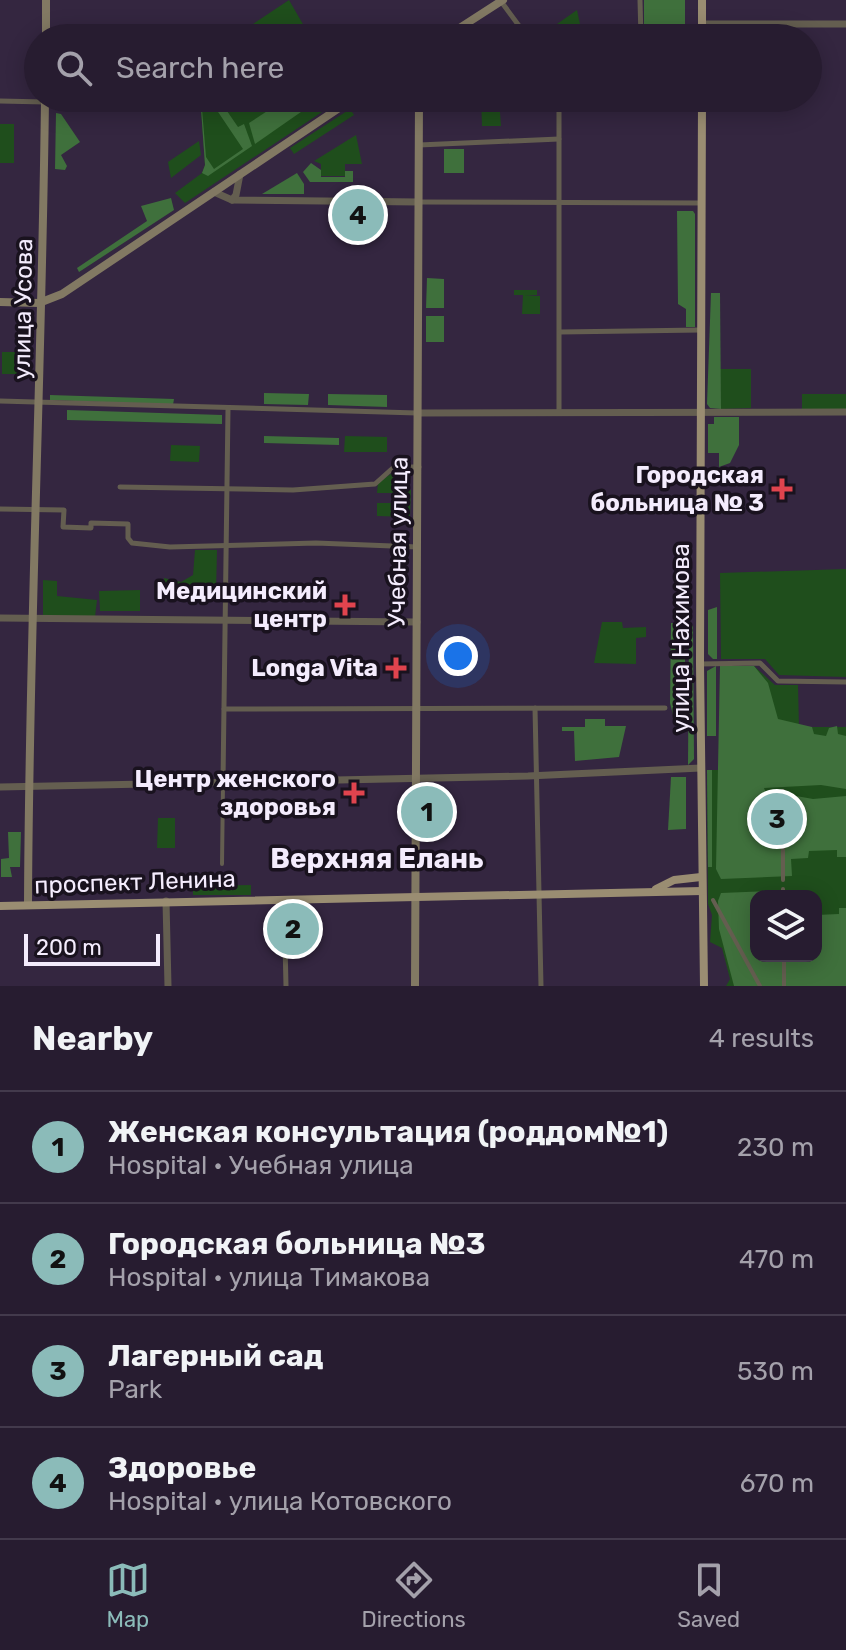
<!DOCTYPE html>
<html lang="en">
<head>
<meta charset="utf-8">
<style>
  body { margin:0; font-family:Rubik,sans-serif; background:#2f2538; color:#f1f3f6 }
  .controls { position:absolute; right:24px; bottom:24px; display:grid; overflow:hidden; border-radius:16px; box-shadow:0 4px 20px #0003 }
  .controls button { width:72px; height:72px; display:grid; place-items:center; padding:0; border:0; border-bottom:2px solid #433a4c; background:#271c30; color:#f1f3f6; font:40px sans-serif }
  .scale { position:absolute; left:24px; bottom:20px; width:136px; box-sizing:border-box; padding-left:8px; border:4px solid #f4ecfd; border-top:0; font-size:22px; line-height:28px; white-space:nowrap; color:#f4ecfd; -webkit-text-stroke:6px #19121e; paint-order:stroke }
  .you { position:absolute; left:458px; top:656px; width:28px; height:28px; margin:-20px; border:6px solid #fff; border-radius:50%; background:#1a73e8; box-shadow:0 0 0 12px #1a73e833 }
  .badge { display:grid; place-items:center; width:52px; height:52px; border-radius:50%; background:#8bbbb9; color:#111; font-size:26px; font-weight:700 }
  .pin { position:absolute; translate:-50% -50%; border:4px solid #fff; box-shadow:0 2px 8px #0006 }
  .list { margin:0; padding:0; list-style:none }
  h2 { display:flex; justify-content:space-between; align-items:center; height:104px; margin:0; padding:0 32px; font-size:34px }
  h2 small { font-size:26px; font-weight:400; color:#a4a1ab }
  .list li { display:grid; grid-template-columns:52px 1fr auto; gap:24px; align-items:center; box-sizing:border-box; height:112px; padding:0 32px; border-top:2px solid #433a4c }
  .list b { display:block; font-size:30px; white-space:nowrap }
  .list p { margin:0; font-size:26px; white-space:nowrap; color:#a4a1ab }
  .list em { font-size:26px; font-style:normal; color:#a4a1ab }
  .icon { flex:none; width:44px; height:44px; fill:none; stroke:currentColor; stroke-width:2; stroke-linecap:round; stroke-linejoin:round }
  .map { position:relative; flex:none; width:846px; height:986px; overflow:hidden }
  .search { position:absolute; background:#271c30; box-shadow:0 4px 20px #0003; left:24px; right:24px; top:24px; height:88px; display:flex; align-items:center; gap:20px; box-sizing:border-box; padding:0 28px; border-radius:44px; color:#a4a1ab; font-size:30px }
  .sheet { height:552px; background:#271c30 }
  nav { display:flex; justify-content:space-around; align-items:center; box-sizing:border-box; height:112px; border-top:2px solid #433a4c; background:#271c30; font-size:22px; color:#a4a1ab }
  nav a { display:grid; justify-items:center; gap:4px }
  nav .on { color:#8bbbb9 }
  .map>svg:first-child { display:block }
  .green { fill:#1f4e1c; fill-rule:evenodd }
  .forest { fill:#3f703c; fill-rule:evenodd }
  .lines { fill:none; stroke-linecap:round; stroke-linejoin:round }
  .pedestrian { stroke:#645e50; stroke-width:4 }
  .minor { stroke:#645e50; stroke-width:5 }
  .tertiary { stroke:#645e50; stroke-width:7 }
  .secondary { stroke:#827963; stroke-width:8 }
  .primary { stroke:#9a8d72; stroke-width:8 }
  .health-dot { fill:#e0444e; stroke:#19121e; stroke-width:3 }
  .labels { text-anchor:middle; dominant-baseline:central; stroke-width:7; stroke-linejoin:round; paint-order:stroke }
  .street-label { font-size:24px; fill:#f4ecfd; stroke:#19121e }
  .poi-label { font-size:24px; font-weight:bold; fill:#f4ecfd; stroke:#19121e; text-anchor:end }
  .quarter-label { font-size:28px; font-weight:bold; fill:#f4ecfd; stroke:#19121e }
</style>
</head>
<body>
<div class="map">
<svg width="846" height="986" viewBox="0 0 846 986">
  <rect width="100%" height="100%" fill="#342640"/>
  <g class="green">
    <polygon points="289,0 311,38 232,38"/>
    <polygon points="577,10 583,38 569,38 557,24"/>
    <polygon points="194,98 333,98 322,112 185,203 175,193 202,173 205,165 201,109"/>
    <polygon points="481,98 499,98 501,126 482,126"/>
    <polygon points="350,109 354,115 294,154 290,148"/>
    <rect x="0" y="124" width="14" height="39"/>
    <polygon points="356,135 362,164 345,164 345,176 321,176 321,164 314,161"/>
    <polygon points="199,141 201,155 171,178 168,162"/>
    <polygon points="514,290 537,290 537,295 525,296 540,296 540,314 522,314 523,295 514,295"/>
    <rect x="2" y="352" width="27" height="22"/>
    <polygon points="720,369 751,369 751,408 721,409"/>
    <rect x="802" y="394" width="44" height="17"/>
    <polygon points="345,436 387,437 387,452 344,452"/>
    <polygon points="171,445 200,446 199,462 170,461"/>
    <polygon points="399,469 399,490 411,490 410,517 377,516 377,503 396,503 396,493 377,493 378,482"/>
    <polygon points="195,550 217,550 216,592 200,585 164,585 164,578 181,582 193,575"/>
    <polygon points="846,569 846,677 779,675 765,659 721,659 720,573"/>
    <polygon points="43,580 57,581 57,596 97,600 95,617 43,617"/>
    <polygon points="140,590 140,611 100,611 99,591"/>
    <polygon points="602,622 622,622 623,628 646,627 646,637 636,638 636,664 594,663"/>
    <path d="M720 666H754L775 685H798L799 727H846V986H726L730 979 722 948 710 942 712 915 708 904 707 770H719ZM756 896H816V956H756Z"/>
    <polygon points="158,818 175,818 175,848 157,848"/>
    <polygon points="251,885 251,895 193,895 193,886"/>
  </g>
  <g class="forest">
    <rect x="644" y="0" width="41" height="38"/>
    <path d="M194 98H218L238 127 244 124 252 146 208 176 202 173 205 165 201 109ZM212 103 243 149 214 169 206 157 202 109Z"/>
    <polygon points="287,98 321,98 255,144 249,123"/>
    <polygon points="56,113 61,114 80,142 61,155 67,166 65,170 55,169"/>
    <rect x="444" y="149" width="20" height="24"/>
    <polygon points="311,163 321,170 321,177 345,177 345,171 353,171 353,182 310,182 303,172"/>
    <polygon points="297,173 304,184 304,194 262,194"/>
    <polygon points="171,198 174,210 79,272 77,268 147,221 141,206"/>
    <polygon points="677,211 693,211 695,214 695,327 686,327 686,309 678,304"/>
    <polygon points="427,278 444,279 444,308 426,308"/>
    <polygon points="711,293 720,293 721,409 710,408 707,404"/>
    <rect x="426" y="316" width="18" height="26"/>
    <polygon points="264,393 309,394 308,405 264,404"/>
    <polygon points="328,394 387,395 387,407 328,405"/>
    <polygon points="50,395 174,399 173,405 50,400"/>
    <polygon points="67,410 222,415 222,424 67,420"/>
    <polygon points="714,417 739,417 739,445 730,463 719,467 719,453 708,453 708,424 714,424"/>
    <polygon points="264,436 339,438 339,445 264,443"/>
    <polygon points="717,607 717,659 713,659 708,654 708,610"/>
    <polygon points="671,623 685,623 685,715 673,715 670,703"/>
    <polygon points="689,623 693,626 694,759 688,765"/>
    <polygon points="716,666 716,736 707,736 707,671"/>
    <polygon points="720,666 754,666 768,683 778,719 812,727 814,734 826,736 829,728 837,726 838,734 846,736 846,789 821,785 764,788 766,793 772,795 768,803 775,808 786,799 785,794 813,799 846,796 846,857 837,857 837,850 809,851 808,858 791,859 792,876 721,879 716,869"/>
    <polygon points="585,719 605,719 605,726 626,726 619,757 575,761 574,731 562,731 562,727 585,727"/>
    <polygon points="707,770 712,770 712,867 708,867"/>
    <polygon points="671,777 686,777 686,829 668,830"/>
    <polygon points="8,832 21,832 20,867 10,867 12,877 1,877 1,859 9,858"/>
    <polygon points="792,890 792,896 756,896 756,956 816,956 816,915 839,914 839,908 846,908 846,986 734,986 719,929 718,901 721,893"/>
  </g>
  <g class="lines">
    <g class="pedestrian">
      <polyline points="222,864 223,784"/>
      <polyline points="783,880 783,791"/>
      <polyline points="221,884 221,879"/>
      <polyline points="783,889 783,896"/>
      <polyline points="713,900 760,986"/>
      <polyline points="784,956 784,986"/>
    </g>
    <g class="minor">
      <polyline points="500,0 528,38"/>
      <polyline points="640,0 641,38"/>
      <polyline points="559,98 559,413"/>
      <polyline points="0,101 45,102"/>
      <polyline points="419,145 559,139"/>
      <polyline points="419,202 701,203"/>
      <polyline points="560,332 701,330"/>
      <polyline points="0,401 417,413"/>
      <polyline points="120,487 293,490 375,484 394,467 419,467"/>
      <polyline points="0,509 64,510 63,527 91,528 91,523 128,524 128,538 132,543 170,547 316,543 418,547"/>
      <polyline points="700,664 760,663 778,681 846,682"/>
      <polyline points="535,708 541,986"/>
      <polyline points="224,709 665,708"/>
      <polyline points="223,781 228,409"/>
      <polyline points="284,899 286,986"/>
    </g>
    <g class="tertiary">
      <polyline points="702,24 846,24"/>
      <polyline points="214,192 232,200 419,202"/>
      <polyline points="232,200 236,195 240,174"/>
      <polyline points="418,413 846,412"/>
      <polyline points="0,618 417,622"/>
      <polyline points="0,787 528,776 701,768"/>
      <polyline points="166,901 168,986"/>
    </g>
    <g class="secondary">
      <polyline points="46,38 46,0"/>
      <polyline points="444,38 503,0"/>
      <polyline points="0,302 39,303 62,294 354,98"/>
      <path d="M28 905C29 635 42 367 45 98"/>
      <polyline points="415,986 419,98"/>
    </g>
    <g class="primary">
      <polyline points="702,38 702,0"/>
      <polyline points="702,98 700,664 704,986"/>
      <polyline points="656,889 674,880 701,877"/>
      <polyline points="0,906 702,891"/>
    </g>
  </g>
  <g class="health-dot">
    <path d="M778 477h8v8h8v8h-8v8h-8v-8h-8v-8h8z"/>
    <path d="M341 593h8v8h8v8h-8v8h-8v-8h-8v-8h8z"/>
    <path d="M392 656h8v8h8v8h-8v8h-8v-8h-8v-8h8z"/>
    <path d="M350 781h8v8h8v8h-8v8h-8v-8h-8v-8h8z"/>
  </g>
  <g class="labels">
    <g class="street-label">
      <text transform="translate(23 309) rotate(-89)">улица Усова</text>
      <text transform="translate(398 542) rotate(-89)">Учебная улица</text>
      <text transform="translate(681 638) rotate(-90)">улица Нахимова</text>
      <text transform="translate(135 882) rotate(-2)">проспект Ленина</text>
    </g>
    <g class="poi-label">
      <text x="764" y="475">Городская<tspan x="764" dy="28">больница № 3</tspan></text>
      <text x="327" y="591">Медицинский<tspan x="327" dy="28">центр</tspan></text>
      <text x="378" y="668">Longa Vita</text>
      <text x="336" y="779">Центр женского<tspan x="336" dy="28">здоровья</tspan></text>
    </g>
    <g class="quarter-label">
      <text x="377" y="858">Верхняя Елань</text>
    </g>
  </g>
</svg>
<div class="controls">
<button><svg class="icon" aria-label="layers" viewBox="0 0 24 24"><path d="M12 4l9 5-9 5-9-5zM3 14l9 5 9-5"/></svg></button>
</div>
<div class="scale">200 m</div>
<div class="you"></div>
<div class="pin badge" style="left:427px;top:812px">1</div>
<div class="pin badge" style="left:293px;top:929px">2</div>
<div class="pin badge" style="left:777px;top:819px">3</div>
<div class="pin badge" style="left:358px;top:215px">4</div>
<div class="search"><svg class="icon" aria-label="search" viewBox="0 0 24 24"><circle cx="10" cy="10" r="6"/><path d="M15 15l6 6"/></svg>Search here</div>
</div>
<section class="sheet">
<h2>Nearby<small>4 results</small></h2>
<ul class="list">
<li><span class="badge">1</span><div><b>Женская консультация (роддом№1)</b><p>Hospital · Учебная улица</p></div><em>230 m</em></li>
<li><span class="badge">2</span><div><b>Городская больница №3</b><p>Hospital · улица Тимакова</p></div><em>470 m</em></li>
<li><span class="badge">3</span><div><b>Лагерный сад</b><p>Park</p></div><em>530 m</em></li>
<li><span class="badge">4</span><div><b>Здоровье</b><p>Hospital · улица Котовского</p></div><em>670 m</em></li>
</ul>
</section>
<nav>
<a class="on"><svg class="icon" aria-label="map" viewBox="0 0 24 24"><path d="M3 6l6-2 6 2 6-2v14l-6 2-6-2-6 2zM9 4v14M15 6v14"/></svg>Map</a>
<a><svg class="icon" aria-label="directions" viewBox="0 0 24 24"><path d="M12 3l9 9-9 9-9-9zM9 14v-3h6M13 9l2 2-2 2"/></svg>Directions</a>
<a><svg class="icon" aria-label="saved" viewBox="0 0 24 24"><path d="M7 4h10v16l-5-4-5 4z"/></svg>Saved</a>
</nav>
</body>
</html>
